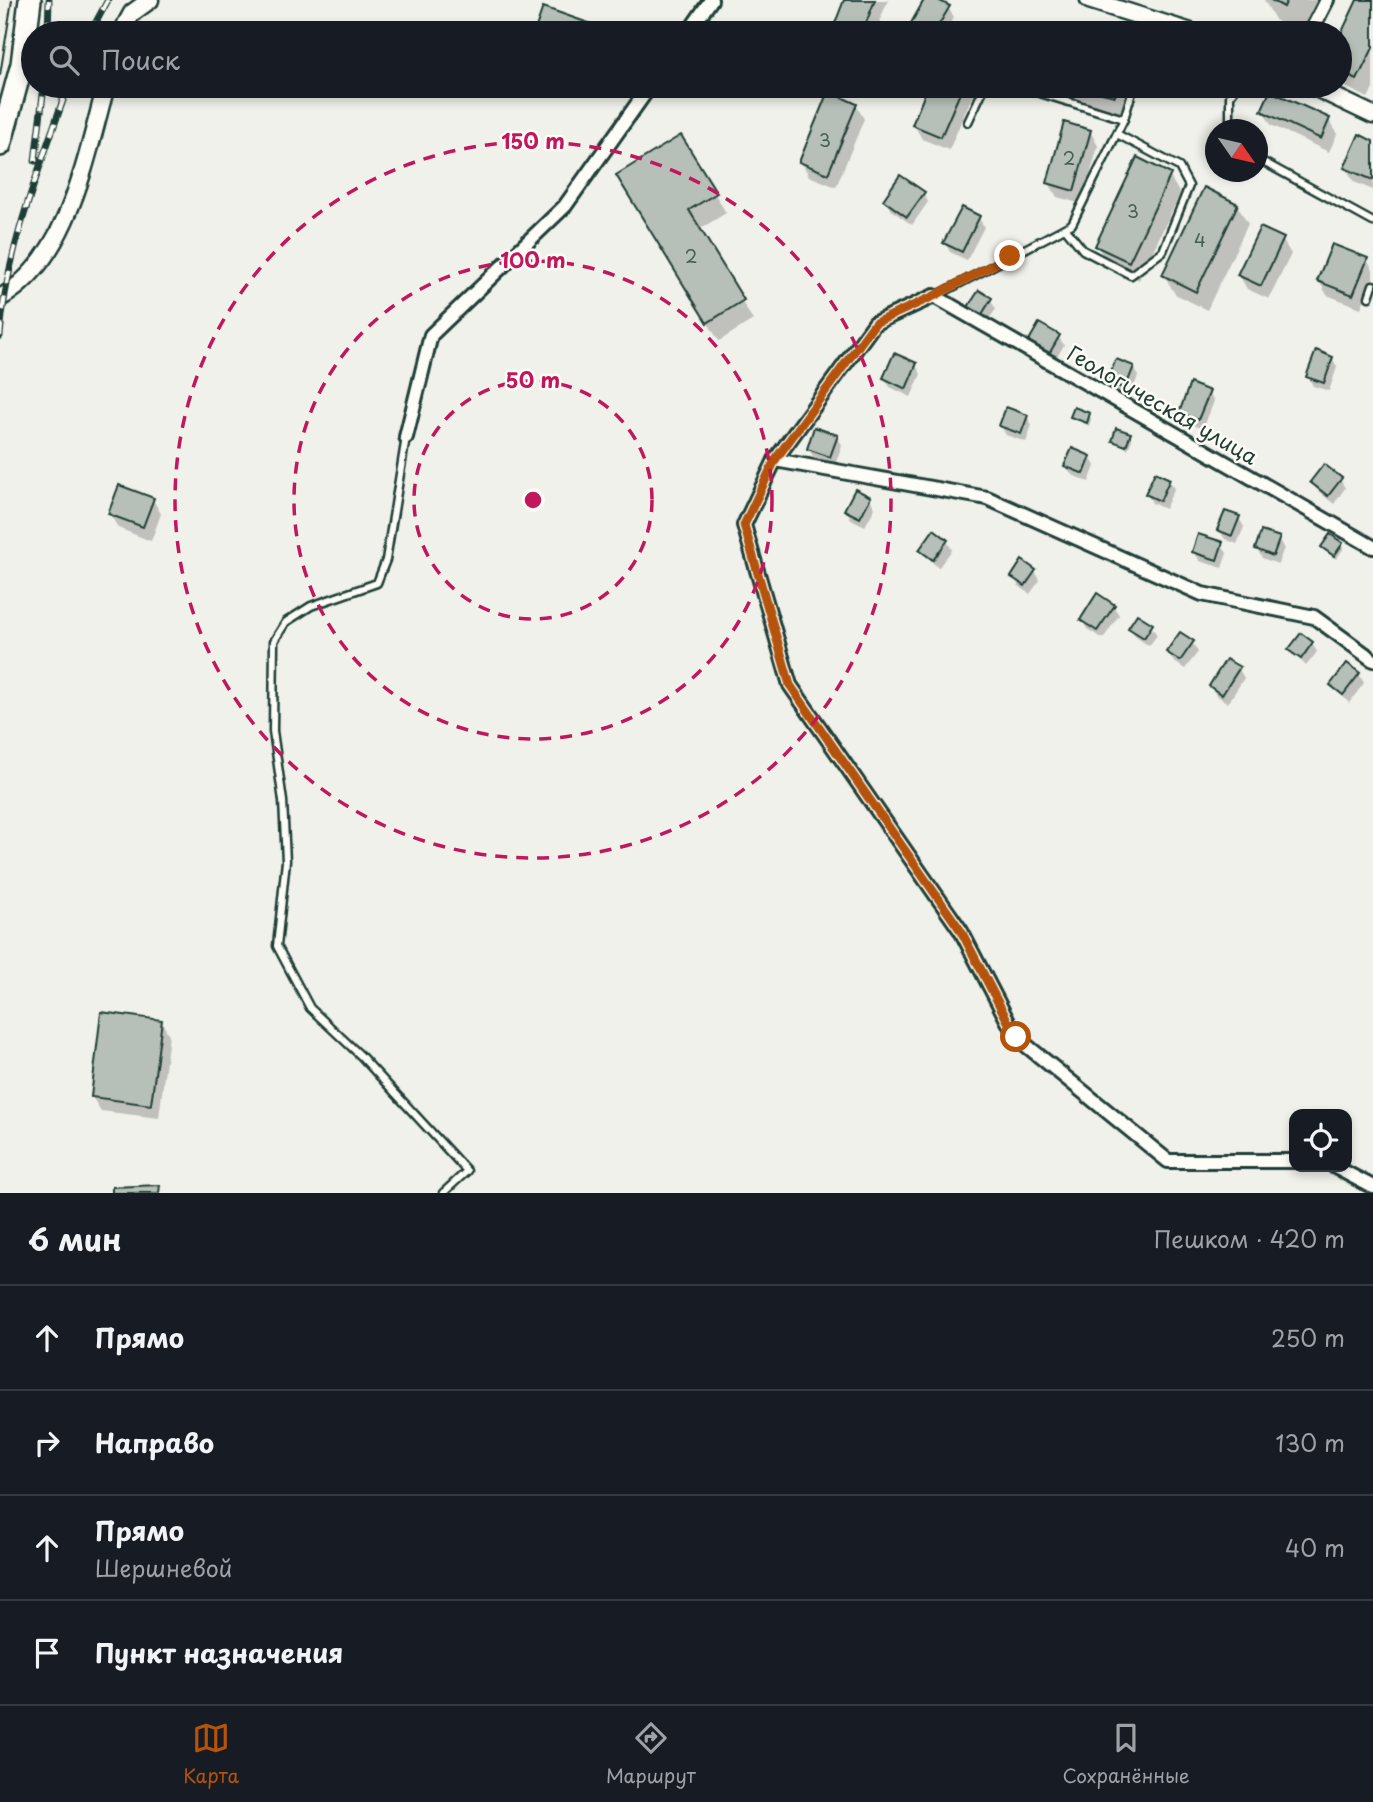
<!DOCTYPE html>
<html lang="ru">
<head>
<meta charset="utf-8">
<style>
  body { margin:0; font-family:"Playpen Sans",sans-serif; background:#242831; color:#f1f3f6 }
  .controls { position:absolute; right:21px; bottom:21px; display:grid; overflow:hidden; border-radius:14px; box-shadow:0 4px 10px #0003 }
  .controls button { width:63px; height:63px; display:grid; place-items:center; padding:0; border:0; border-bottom:2px solid #363941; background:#171b24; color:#f1f3f6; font:35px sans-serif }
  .compass { position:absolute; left:1205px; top:119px; width:63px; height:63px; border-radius:50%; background:#171b24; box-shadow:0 4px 10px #0003; rotate:124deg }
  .stop { position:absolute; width:21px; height:21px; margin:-16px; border:5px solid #b45309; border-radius:50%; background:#fff }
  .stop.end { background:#b45309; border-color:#fff; box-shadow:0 2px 7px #0008 }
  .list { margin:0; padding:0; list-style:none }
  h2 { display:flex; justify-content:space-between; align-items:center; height:91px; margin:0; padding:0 28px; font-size:30px }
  h2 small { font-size:23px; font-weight:400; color:#9ea1a6 }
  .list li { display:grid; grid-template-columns:46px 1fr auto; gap:21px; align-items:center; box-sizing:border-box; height:105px; padding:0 28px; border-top:2px solid #363941 }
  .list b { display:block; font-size:26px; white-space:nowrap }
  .list p { margin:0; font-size:23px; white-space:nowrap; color:#9ea1a6 }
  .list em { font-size:23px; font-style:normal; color:#9ea1a6 }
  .icon { flex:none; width:38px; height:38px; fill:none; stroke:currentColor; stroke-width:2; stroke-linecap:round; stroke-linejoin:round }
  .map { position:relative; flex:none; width:1373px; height:1193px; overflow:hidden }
  .search { position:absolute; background:#171b24; box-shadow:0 4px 10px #0003; left:21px; right:21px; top:21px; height:77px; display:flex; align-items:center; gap:18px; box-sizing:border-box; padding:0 24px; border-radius:38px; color:#9ea1a6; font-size:26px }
  .sheet { height:511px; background:#171b24 }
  nav { display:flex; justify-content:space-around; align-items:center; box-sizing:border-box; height:98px; border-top:2px solid #363941; background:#171b24; font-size:19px; color:#9ea1a6 }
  nav a { display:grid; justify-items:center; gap:4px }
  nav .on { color:#b45309 }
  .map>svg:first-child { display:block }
  .shadow { fill:#0003 }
  .building { fill:#b6bfb8; stroke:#1f3d34; stroke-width:2 }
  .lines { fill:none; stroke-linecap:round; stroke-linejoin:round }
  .service-casing { stroke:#1f3d34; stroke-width:11 }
  .minor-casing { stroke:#1f3d34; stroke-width:18 }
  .tertiary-casing { stroke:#1f3d34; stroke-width:21 }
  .primary-casing { stroke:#1f3d34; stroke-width:26 }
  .service { stroke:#fdfcf7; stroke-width:6 }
  .minor { stroke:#fdfcf7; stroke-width:12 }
  .tertiary { stroke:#fdfcf7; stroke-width:16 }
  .primary { stroke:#fdfcf7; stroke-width:21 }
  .tram { stroke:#1f3d34; stroke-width:2 }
  .rail-casing { stroke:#1f3d34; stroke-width:7 }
  .rail { stroke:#fdfcf7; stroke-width:4.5; stroke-dasharray:13; stroke-linecap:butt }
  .route { stroke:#b45309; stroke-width:9 }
  .ring { fill:none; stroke:#c2185b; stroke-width:3.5; stroke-dasharray:12 9 }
  .labels { text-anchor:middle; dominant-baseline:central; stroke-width:5; stroke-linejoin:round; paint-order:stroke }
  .number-label { font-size:18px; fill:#455e55 }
  .street-label { font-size:21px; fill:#1f3d34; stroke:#fdfcf7 }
  .centre { fill:#c2185b; stroke:#fdfcf7; stroke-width:3.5 }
  .ring-label { font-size:21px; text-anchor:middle; font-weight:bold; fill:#c2185b; stroke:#fdfcf7; stroke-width:5; stroke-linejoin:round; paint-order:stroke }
</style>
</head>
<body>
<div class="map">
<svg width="1373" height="1193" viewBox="0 0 1373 1193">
  <rect width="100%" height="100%" fill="#f0f1eb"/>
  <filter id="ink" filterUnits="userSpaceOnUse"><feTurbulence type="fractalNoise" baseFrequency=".0143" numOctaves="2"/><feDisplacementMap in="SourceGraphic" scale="14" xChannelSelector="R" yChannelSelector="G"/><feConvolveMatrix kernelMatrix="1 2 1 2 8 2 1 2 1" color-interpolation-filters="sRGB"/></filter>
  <g filter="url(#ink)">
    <g class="shadow">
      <polygon points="846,0 888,0 875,33 835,33"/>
      <polygon points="926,0 935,0 948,8 954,17 944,33 916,33 912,25"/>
      <polygon points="1264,0 1319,0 1300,33 1276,21"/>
      <polygon points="1359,0 1373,0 1373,89 1368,98 1340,84 1340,40"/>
      <polygon points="592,86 625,86 621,96"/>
      <polygon points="930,86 968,86 973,94 949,150 922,139 914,125"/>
      <polygon points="1052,86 1133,86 1126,114 1059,98"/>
      <polygon points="856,105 864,119 836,187 809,176 801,161"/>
      <polygon points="1263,111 1329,120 1337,134 1329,152 1271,125"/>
      <polygon points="1090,131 1098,146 1082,204 1057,197 1049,183"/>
      <polygon points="1373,142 1373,190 1354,182 1346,168"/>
      <polygon points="1169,175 1180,194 1139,280 1108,264 1097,245"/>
      <polygon points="923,193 928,202 912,225 890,209 885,200"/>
      <polygon points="715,194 726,213 698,230 753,320 719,341 629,195"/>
      <polygon points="1237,205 1248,224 1207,310 1175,294 1164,275"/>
      <polygon points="979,218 984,227 967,260 950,252 945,243"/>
      <polygon points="1282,239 1291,254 1269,299 1247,289 1239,275"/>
      <polygon points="1367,260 1373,270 1373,279 1361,308 1327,295 1319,281"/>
      <polygon points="990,300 996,309 984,326 973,319"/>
      <polygon points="1058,336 1064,345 1054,362 1036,351 1030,342"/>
      <polygon points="1332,358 1337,367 1329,391 1313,386 1308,377"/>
      <polygon points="916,365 921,374 911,397 890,387 885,378"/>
      <polygon points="1133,367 1138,376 1130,397 1114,391 1109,382"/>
      <polygon points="1208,392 1214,401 1203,429 1186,422 1180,413"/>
      <polygon points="1089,415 1091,419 1089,426 1072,417"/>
      <polygon points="1027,416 1032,425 1026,442 1006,435 1001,426"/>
      <polygon points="1130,435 1132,439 1128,449 1114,441"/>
      <polygon points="837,436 842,445 835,465 814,458 809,449"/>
      <polygon points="1090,457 1095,466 1089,482 1072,475 1066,466"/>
      <polygon points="1340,479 1345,488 1334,504 1318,491 1312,482"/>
      <polygon points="1169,480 1174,489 1165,509 1152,503 1147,494"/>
      <polygon points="870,499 875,508 865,526 851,519 846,510"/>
      <polygon points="153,500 161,514 151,541 118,528 110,514"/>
      <polygon points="1239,518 1244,527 1237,544 1225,539 1219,530"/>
      <polygon points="1278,539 1284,548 1278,564 1262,558 1257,549"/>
      <polygon points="947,541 952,550 938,568 921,550"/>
      <polygon points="1221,544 1227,553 1222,568 1200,561 1194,552"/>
      <polygon points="1341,544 1344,548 1336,559 1323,547"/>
      <polygon points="1035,571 1040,580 1030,594 1019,586 1013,577"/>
      <polygon points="1113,606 1119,615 1103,639 1087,629 1082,620"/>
      <polygon points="1151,626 1157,635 1149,646 1136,637 1130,628"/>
      <polygon points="1192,642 1198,652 1185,669 1173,661 1168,652"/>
      <polygon points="1312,643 1317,652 1306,666 1291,650"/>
      <polygon points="1227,661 1239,669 1244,678 1228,703 1216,695 1211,686"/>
      <polygon points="1359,674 1364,683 1349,703 1332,685"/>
      <polygon points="161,1021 169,1035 159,1118 101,1111 92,1097"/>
    </g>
    <g class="building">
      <polygon points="844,0 875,0 862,33 832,31"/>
      <polygon points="924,0 938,0 950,6 934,33 923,33 910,25"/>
      <polygon points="1271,0 1287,0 1284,7"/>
      <polygon points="1357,0 1373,0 1373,48 1357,80 1340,72 1340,36"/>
      <polygon points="543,7 617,33 534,33"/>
      <polygon points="734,25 752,32 751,33 730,33"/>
      <polygon points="1059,28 1081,33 1057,33"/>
      <polygon points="928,86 963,86 941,137 912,125"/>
      <polygon points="1072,86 1118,86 1115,96"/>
      <polygon points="828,91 857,104 828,174 799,162"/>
      <polygon points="1270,91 1330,118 1321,139 1261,111"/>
      <polygon points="1064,122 1091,130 1074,191 1047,183"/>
      <polygon points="1359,134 1373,141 1373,180 1344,168"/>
      <polygon points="681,135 717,193 689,210 744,300 707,323 616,175"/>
      <polygon points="1137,157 1171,174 1129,262 1095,246"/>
      <polygon points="900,175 925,192 907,217 883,200"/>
      <polygon points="1204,187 1238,204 1196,292 1162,275"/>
      <polygon points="962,207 980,216 962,252 943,243"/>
      <polygon points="1260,227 1284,238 1261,286 1237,275"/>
      <polygon points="1332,244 1368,258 1353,295 1317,281"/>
      <polygon points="979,290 992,298 979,319 966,310"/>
      <polygon points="1039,323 1060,335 1049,354 1028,342"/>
      <polygon points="1316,350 1333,357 1324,383 1306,377"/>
      <polygon points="894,353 917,363 906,389 883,378"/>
      <polygon points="1116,359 1134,366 1125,389 1107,382"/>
      <polygon points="1190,383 1210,391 1198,420 1179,413"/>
      <polygon points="1006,407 1028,415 1021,434 999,426"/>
      <polygon points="1074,407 1090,413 1087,423 1070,417"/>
      <polygon points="814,427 838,435 830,457 807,449"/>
      <polygon points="1116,428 1131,433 1126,446 1112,441"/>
      <polygon points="1072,448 1091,456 1084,474 1064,466"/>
      <polygon points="1324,464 1342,478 1328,496 1310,482"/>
      <polygon points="1155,472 1170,479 1160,501 1145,494"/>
      <polygon points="119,485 154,498 143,527 108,514"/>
      <polygon points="855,489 871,497 860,518 844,510"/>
      <polygon points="1225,511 1240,516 1232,536 1217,530"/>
      <polygon points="934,529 948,540 933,560 919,550"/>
      <polygon points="1261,531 1280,537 1273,556 1255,549"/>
      <polygon points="1198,534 1223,542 1217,560 1192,552"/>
      <polygon points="1330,534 1343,543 1334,556 1321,547"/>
      <polygon points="1022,560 1036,570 1025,586 1011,577"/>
      <polygon points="1097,593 1115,605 1097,631 1080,620"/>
      <polygon points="1137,614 1153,624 1144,638 1128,628"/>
      <polygon points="1180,632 1194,641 1180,661 1166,652"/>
      <polygon points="1301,633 1313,642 1301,659 1288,650"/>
      <polygon points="1226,659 1240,667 1222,695 1209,686"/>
      <polygon points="1347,663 1360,673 1343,695 1330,685"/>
      <polygon points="101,1012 162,1020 151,1105 91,1097"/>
      <polygon points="160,1185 159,1193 112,1193 112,1187"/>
    </g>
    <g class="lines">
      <g class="service-casing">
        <g id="service">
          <polyline points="1149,33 1152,21"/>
          <polyline points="1017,86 1124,119"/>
          <polyline points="968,122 985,86"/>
          <polyline points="1230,130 1230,96 1237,86"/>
          <polyline points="1258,159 1373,222"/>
          <polyline points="1065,228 1083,250 1131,275 1163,251 1189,186 1179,167 1117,134"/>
          <polyline points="936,296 1072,224 1124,119 1134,86"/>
          <polyline points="1369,297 1373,285"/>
          <polyline points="406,437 386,560 377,583 311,606 286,622 274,641 273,731 283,801 286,861 277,946 310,1008 361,1056 467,1171 443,1193"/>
        </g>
      </g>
      <g class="minor-casing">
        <g id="minor">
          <polyline points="688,33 711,0"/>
          <polyline points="1310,33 1327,0"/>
          <polyline points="406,437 431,335 565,206 650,86"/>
          <polyline points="775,460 987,498 1202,594 1314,617 1373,660"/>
          <polyline points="1294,1161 1168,1161 1016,1037 961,931 790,685 744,525 775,460 875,323 934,296 1373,547"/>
          <polyline points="1335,1167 1373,1187"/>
        </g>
      </g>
      <g class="tertiary-casing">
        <g id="tertiary">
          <polyline points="1089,0 1194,33"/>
          <polyline points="121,33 132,13 150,0"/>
          <polyline points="1312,86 1373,115"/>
          <path d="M0 298C69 259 86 157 106 86"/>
        </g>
      </g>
      <g class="primary-casing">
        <polyline id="primary" points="0,145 22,64 30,0"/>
      </g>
      <use href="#service" class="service"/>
      <use href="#minor" class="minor"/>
      <use href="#tertiary" class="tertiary"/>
      <use href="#primary" class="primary"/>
      <polyline class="tram" points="0,75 12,0"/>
      <g class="rail-casing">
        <g id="rail">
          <polyline points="48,33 49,0"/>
          <polyline points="90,33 108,0"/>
          <polyline points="35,161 44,86"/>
          <path d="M0 336C6 250 40 167 68 86"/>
        </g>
      </g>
      <use href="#rail" class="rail"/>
    </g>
  </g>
  <g class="lines" filter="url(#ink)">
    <polyline class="route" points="1010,256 934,296 875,323 775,460 744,525 790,685 961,931 1016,1037"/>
  </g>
  <g class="ring">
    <circle cx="533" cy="500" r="119"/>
    <circle cx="533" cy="500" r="239"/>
    <circle cx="533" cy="500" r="358"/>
  </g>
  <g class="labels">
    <g class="number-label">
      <text x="825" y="139">3</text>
      <text x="1069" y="157">2</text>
      <text x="1133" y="210">3</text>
      <text x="1200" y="239">4</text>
      <text x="691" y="255">2</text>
    </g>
    <g class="street-label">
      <text transform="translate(1163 404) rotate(30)">Геологическая улица</text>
    </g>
  </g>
  <circle cx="533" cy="500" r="10" class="centre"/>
  <g class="ring-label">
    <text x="533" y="149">150 m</text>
    <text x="533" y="268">100 m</text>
    <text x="533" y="388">50 m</text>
  </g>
</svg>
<div class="controls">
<button><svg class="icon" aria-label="locate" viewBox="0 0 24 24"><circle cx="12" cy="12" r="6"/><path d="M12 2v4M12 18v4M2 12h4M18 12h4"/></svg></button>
</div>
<svg class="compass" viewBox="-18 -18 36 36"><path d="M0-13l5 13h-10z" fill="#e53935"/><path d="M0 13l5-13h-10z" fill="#9ea1a6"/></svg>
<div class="stop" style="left:1016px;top:1037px"></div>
<div class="stop end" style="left:1010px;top:256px"></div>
<div class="search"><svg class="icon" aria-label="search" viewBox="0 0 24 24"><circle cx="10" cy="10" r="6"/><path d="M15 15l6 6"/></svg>Поиск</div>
</div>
<section class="sheet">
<h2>6 мин<small>Пешком · 420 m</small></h2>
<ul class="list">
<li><svg class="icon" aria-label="ahead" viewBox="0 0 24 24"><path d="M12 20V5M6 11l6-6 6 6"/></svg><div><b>Прямо</b></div><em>250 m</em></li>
<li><svg class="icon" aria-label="right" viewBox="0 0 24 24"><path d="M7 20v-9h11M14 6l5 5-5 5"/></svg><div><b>Направо</b></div><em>130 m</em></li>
<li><svg class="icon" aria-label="ahead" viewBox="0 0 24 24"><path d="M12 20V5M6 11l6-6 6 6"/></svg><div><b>Прямо</b><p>Шершневой</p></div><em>40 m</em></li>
<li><svg class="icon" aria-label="arrive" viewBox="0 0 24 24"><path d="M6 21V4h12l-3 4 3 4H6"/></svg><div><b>Пункт назначения</b></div></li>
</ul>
</section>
<nav>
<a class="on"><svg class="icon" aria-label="map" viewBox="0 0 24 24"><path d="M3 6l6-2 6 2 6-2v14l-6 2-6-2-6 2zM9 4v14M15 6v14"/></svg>Карта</a>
<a><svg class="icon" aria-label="directions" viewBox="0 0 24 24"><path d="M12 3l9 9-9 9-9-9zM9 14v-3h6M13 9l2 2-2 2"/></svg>Маршрут</a>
<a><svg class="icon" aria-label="saved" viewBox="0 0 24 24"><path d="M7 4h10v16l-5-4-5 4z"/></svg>Сохранённые</a>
</nav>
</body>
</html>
